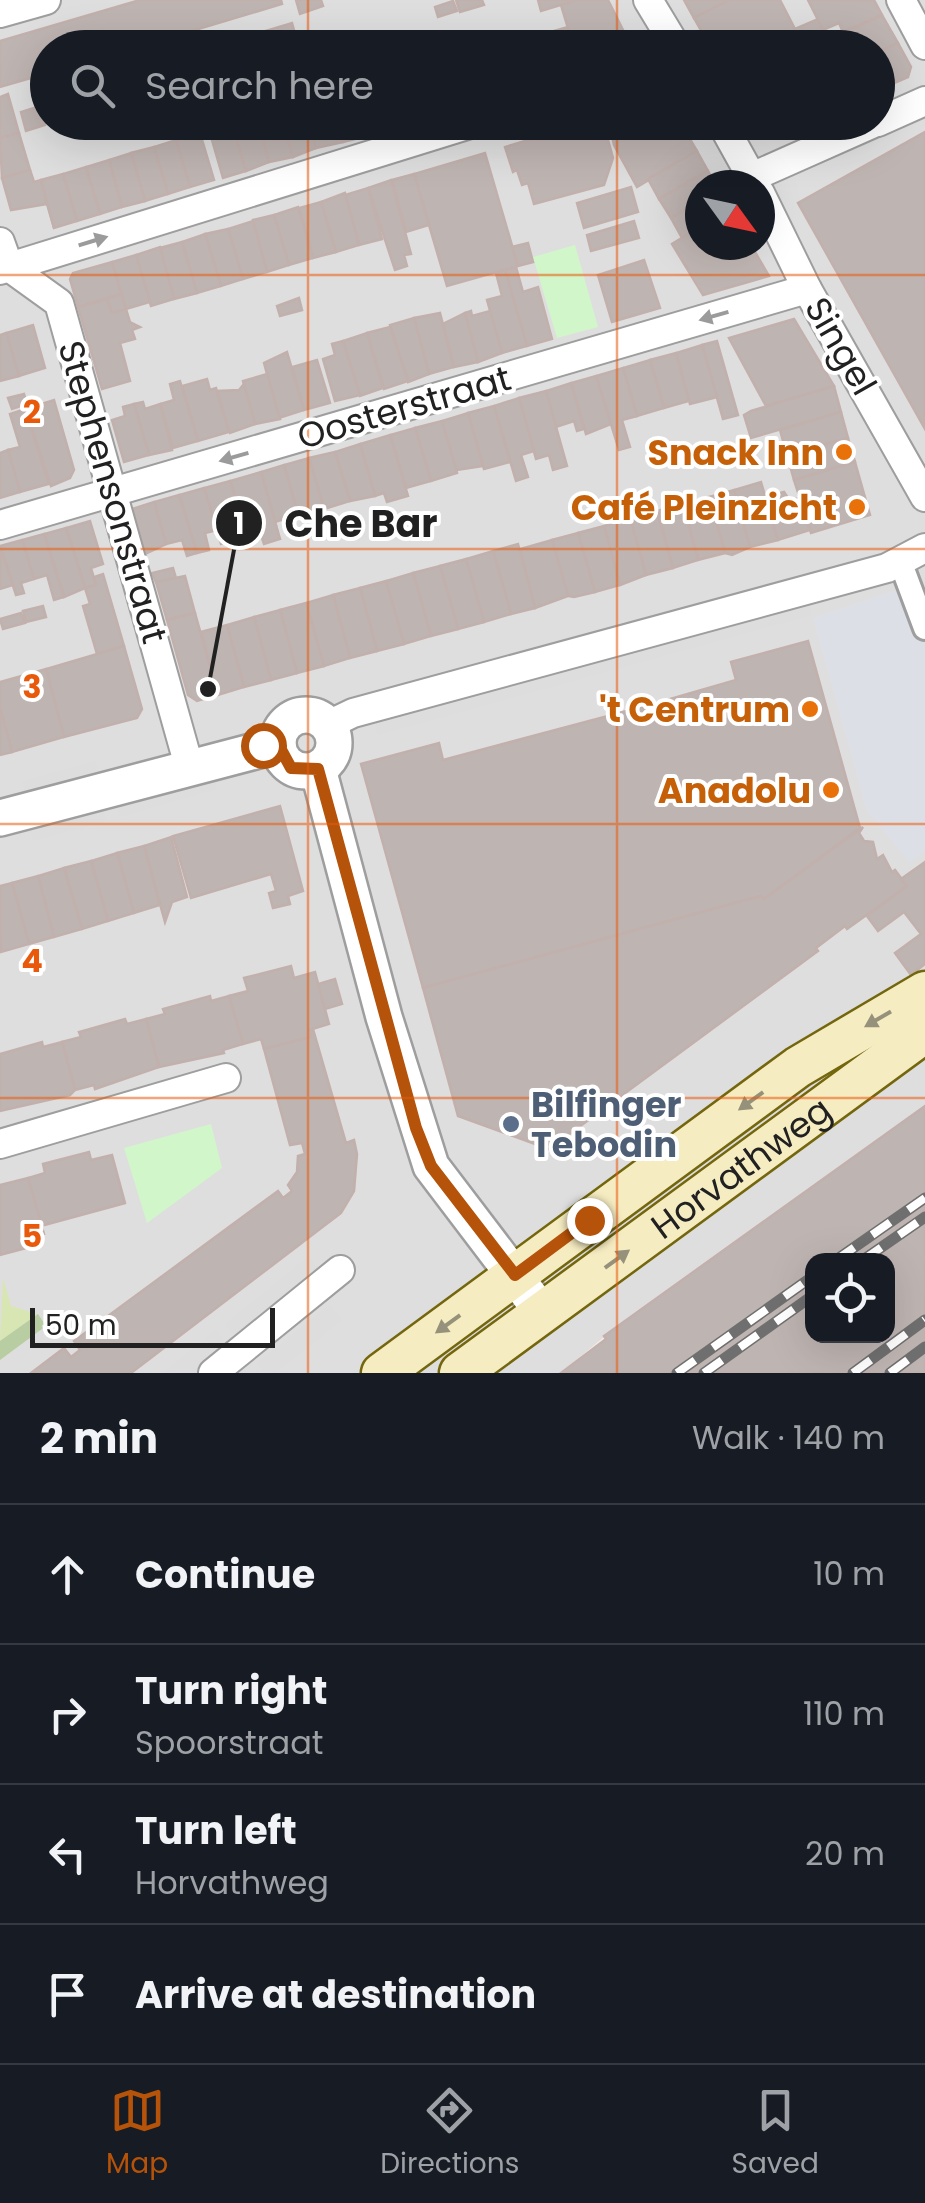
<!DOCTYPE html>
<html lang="en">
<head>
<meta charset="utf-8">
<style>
  body { margin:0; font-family:Poppins,sans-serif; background:#242831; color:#f1f3f6 }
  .controls { position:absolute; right:30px; bottom:30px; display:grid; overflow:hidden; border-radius:20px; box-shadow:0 10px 40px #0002 }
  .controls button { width:90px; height:90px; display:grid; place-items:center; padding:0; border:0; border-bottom:2px solid #363941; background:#171b24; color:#f1f3f6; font:50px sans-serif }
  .compass { position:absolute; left:685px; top:170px; width:90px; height:90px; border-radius:50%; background:#171b24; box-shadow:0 10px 40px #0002; rotate:123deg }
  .scale { position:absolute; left:30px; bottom:25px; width:245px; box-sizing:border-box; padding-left:10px; border:5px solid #212121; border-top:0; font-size:28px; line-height:35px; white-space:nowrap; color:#212121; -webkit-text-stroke:8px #fff; paint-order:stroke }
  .stop { position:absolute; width:30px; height:30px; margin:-22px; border:8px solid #b45309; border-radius:50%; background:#fff }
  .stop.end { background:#b45309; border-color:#fff; box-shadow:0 2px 10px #0008 }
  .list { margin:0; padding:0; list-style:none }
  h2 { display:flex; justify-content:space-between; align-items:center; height:130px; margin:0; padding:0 40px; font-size:42px }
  h2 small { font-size:32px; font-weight:400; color:#9ea1a6 }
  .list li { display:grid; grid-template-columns:65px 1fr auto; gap:30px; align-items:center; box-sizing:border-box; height:140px; padding:0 40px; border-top:2px solid #363941 }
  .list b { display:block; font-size:38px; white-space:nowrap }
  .list p { margin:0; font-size:32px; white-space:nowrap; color:#9ea1a6 }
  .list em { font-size:32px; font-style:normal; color:#9ea1a6 }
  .icon { flex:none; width:55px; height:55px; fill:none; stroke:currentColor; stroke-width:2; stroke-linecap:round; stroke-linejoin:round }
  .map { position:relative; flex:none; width:925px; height:1373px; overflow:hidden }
  .search { position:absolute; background:#171b24; box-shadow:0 10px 40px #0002; left:30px; right:30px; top:30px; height:110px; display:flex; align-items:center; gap:25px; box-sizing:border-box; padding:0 35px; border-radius:55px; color:#9ea1a6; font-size:38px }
  .sheet { height:690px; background:#171b24 }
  nav { display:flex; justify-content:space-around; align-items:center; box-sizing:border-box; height:140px; border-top:2px solid #363941; background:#171b24; font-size:28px; color:#9ea1a6 }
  nav a { display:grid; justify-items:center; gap:5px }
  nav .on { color:#b45309 }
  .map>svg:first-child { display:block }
  .residential { fill:#dfdede; fill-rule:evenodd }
  .grass { fill:#d8e6b3 }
  .forest { fill:#b8cda1 }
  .park { fill:#d1f6ca }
  .parking { fill:#ddd }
  .plaza { fill:#dddfe7 }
  .building { fill:#beb4b1; stroke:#c2b0ac; stroke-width:2.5; fill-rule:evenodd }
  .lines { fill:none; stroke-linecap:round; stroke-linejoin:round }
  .pedestrian-casing { stroke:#9e9e9e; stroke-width:28 }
  .minor-casing { stroke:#9e9e9e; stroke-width:32 }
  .tertiary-casing { stroke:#9e9e9e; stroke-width:40 }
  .secondary-casing { stroke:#73660d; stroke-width:45 }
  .pedestrian { stroke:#fff; stroke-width:22 }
  .minor { stroke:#fff; stroke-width:28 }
  .tertiary { stroke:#fff; stroke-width:35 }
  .secondary { stroke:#f6ecc2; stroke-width:40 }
  .rail-casing { stroke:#6f6f6f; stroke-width:11 }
  .rail { stroke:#fff; stroke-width:8; stroke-dasharray:22; stroke-linecap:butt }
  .oneway { fill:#9b9b9b }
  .oneway2 { fill:#96917a }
  .route { stroke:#b45309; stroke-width:12 }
  .grid { fill:none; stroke:#e8590c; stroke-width:2.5; stroke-opacity:0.55 }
  .food-dot { fill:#e8710a; stroke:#fff; stroke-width:4 }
  .service-dot { fill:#5c6f8a; stroke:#fff; stroke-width:4 }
  .labels { text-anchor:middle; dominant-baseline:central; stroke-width:8; stroke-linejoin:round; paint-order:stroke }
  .street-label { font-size:35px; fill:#212121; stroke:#fff }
  .food-label { font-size:35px; font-weight:bold; fill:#c56008; stroke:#fff; text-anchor:end }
  .service-label { font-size:35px; font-weight:bold; fill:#4e5e75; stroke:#fff; text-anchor:start }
  .grid-label { font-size:32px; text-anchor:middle; font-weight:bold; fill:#e8590c; stroke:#fff; stroke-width:8; stroke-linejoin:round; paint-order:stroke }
  .leader { fill:none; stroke:#212121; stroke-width:4 }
  .callout-dot { fill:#212121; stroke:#fff; stroke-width:4 }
  .mark-label { font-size:30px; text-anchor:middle; font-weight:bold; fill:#fff }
  .callout-label { font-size:38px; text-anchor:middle; font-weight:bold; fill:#212121; stroke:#fff; stroke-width:8; stroke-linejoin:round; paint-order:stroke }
</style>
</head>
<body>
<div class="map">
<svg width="925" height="1373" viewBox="0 0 925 1373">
  <rect width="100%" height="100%" fill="#f1ece9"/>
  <path class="residential" d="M0 0H925V1106L605 1336 561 1373H0ZM48 48H878V122H48ZM700 185H760V245H700Z"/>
  <polygon class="grass" points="3,1278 11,1306 38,1314 0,1341"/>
  <polygon class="forest" points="38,1314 46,1326 0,1360 0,1341"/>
  <g class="park">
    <polygon points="575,245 598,327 557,338 533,257"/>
    <polygon points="211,1124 222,1168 147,1223 124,1148"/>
  </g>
  <g class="parking">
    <polygon points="810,605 812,615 378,735 375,725"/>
    <polygon points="95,761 98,771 24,791 22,781"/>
    <polygon points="214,779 217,789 120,817 117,807"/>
    <polygon points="103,811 106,821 33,841 30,832"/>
    <polygon points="309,1256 322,1273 237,1339 225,1324"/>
    <polygon points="330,1305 342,1320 275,1373 266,1373 257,1363"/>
    <polygon points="216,1330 229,1347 197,1373 163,1373"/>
  </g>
  <polygon class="plaza" points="912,585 915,596 925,590 925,851 910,863 867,811 813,618"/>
  <g class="building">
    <polygon points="140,0 281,0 282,4 135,48 48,48 48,73 0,87 0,41"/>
    <polygon points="296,0 321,0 323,6 300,14"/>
    <polygon points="456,0 482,0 484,5 460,12"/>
    <polygon points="538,0 577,0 541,11"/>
    <polygon points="577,0 608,0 632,48 574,48 561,5"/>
    <polygon points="684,0 730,0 694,18"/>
    <polygon points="730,0 780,0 795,29 818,19 833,48 711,48 694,18"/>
    <polygon points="808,0 874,0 882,15 843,32 839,23 823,30"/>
    <polygon points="453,1 457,11 438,17 435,7"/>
    <polygon points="882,15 898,43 878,52 878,48 833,48 830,40"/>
    <polygon points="292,23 295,34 265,43 262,32"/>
    <polygon points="568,27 574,48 547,48 543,34"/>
    <polygon points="262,32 265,43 237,48 234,40"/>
    <polygon points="517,34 521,48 496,48 494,41"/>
    <polygon points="543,34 547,48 521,48 519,41"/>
    <polygon points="898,43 911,67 908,77 878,90 878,52"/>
    <polygon points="8,94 19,133 0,138 0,97"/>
    <polygon points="40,106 45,125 26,131 21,112"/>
    <polygon points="220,122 232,122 246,171 223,178 208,126"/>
    <polygon points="232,122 258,122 269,162 246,171"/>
    <polygon points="258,122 283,122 293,157 269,162"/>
    <polygon points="283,122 308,122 316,148 293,157"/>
    <polygon points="308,122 338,122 343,142 316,148"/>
    <polygon points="338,122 363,122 367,136 343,142"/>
    <polygon points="363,122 389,122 390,127 367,136"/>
    <polygon points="588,122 603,122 613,158 604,185 534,204 528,183 522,185 517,170 513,172 505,147"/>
    <polygon points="609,122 680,122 697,151 637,187 614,145"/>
    <polygon points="752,122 802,122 766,138"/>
    <polygon points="925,132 925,429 798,203"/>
    <polygon points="19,133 30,170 2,178 0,138"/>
    <polygon points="200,133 214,180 190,187 176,140"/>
    <polygon points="176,140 190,187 168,194 154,147"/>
    <polygon points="154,147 168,194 145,201 131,153"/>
    <polygon points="697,151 708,171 659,199 648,179"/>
    <polygon points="131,153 145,201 122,207 109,160"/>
    <polygon points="485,153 518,266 447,286 414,174"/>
    <polygon points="109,160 122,207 100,214 86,167"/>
    <polygon points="86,167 100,214 77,221 63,174"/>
    <polygon points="30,170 34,182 41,180 54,228 47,204 11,210 2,178"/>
    <polygon points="708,171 716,185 700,185 700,201 671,218 659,199"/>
    <polygon points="63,174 77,221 54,228 41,180"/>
    <polygon points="414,174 429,225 406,232 392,180"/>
    <polygon points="391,180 411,254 404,255 407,266 395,270 368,188"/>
    <polygon points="631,187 638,212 584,228 577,203"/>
    <polygon points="368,188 382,239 359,245 345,195"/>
    <polygon points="345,193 359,245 336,252 321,202"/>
    <polygon points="700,201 700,227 682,238 671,218"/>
    <polygon points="321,202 336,252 313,258 299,208"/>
    <polygon points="298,207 313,258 289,265 274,215"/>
    <polygon points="274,215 289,265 267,272 253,220"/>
    <polygon points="253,221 267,272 243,279 228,229"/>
    <polygon points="634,221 639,238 591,251 587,235"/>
    <polygon points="700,227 700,245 751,245 769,276 703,295 672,244"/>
    <polygon points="228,229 243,279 221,286 205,234"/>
    <polygon points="205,234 221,286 197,293 182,242"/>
    <polygon points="182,242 197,293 174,299 160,248"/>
    <polygon points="528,243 533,262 518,266 512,247"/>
    <polygon points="160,247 174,299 151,306 136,255"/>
    <polygon points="136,255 150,302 126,309 112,262"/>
    <polygon points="644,260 660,308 612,322 598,275"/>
    <polygon points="112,262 121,294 78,307 70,279 73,273"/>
    <polygon points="516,267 523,292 538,287 552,339 527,346 505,270"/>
    <polygon points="505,270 527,346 502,353 487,300 502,296 496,273"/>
    <polygon points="121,294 126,309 112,313 107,299"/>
    <polygon points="299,298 302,310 280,316 277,306"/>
    <polygon points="107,299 112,313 126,309 130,322 140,327 132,330 135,339 120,343 130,381 102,389 78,307"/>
    <polygon points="471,311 472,316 490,311 502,353 478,362 465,313"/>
    <polygon points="440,313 454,367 429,374 414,318"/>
    <polygon points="465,313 478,362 454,367 443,324"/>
    <polygon points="414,318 429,374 408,382 390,325"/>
    <polygon points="794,319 834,386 766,406 729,338"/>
    <polygon points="33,325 45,368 19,376 6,333"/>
    <polygon points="390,327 408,381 384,389 367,333"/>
    <polygon points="6,333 19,376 0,381 0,335"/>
    <polygon points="367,333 383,388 360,396 343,341"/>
    <polygon points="343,341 360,395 335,401 323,359 335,355 332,344"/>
    <polygon points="717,341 738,415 723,419 702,345"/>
    <polygon points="702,345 717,397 690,404 676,353"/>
    <polygon points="287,352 304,410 279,418 264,363"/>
    <polygon points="676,353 689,401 664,408 650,360"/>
    <polygon points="317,360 330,403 304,410 292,367"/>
    <polygon points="650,360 664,408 637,416 623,368"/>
    <polygon points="623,368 637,416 622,420 630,447 619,450 596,376"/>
    <polygon points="267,374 280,419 255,424 243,381"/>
    <polygon points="596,376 611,424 586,434 571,383"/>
    <polygon points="207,379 210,390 216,388 229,432 198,441 182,386"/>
    <polygon points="180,381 198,441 173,448 160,404 174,400 170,384"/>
    <polygon points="571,383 584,429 577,431 574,421 556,427 546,391"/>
    <polygon points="244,384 255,424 230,433 217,391 239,390"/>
    <polygon points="834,386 841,412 751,438 744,415 751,411"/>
    <polygon points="546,391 567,466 553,470 549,455 536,459 519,398"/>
    <polygon points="24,394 27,404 12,409 8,398"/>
    <polygon points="519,398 534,451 521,455 528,477 516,481 494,406"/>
    <polygon points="54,400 74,470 70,478 51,486 25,409"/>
    <polygon points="143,402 145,409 160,404 172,450 149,455 134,404"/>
    <polygon points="134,404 149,455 124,462 112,420 125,416 123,407"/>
    <polygon points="494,406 510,462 484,469 468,413"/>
    <polygon points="25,409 49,484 20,492 8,450 20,447 10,414"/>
    <polygon points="841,412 848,438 787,455 780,430"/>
    <polygon points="468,413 483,466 456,470 442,421"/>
    <polygon points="442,421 457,473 431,481 415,428"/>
    <polygon points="415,428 431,481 406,488 390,435"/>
    <polygon points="390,435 408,496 387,502 384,493 375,496 360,444"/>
    <polygon points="848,438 855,462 794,480 787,455"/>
    <polygon points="360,444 375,496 350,501 335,452"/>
    <polygon points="8,450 20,492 0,498 0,453"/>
    <polygon points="335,452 350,501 324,509 309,458"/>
    <polygon points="309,458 324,509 298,515 284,465"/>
    <polygon points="855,462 870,515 811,533 794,480"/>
    <polygon points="284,465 298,515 275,522 261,472"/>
    <polygon points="261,472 280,539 264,544 260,532 247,536 230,481"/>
    <polygon points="230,481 247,536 221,544 204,488"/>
    <polygon points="761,482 778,540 750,547 734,490"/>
    <polygon points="204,488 217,530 205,533 209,550 197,553 179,495"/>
    <polygon points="734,490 750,547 732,555 725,553 709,497"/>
    <polygon points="784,492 790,501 799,498 810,530 778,540 765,497"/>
    <polygon points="179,495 197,553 187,556 182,540 166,544 154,502"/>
    <polygon points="709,497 725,553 698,560 683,504"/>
    <polygon points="154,502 166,544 145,554 132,509"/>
    <polygon points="683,504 698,560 673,568 657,511"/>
    <polygon points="657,511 673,568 646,575 630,518"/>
    <polygon points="630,518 646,575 620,585 604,526"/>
    <polygon points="90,521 103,564 91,568 96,585 85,588 66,528"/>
    <polygon points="604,526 620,585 595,592 578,533"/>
    <polygon points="66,528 85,588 64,597 44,534"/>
    <polygon points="578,533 595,592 574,597 568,596 552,540"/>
    <polygon points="44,534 64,597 54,600 47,575 34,579 22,540"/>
    <polygon points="22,540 34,579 21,583 24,593 16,595 0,546"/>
    <polygon points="552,540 568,596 535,608 520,549"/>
    <polygon points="518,544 535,608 511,614 493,551"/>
    <polygon points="0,547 13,585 0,589"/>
    <polygon points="493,551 511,614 484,622 466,559"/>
    <polygon points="466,559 484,622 458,629 440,566"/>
    <polygon points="440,566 458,629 431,636 413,573"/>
    <polygon points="173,568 176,578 156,582 152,573"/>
    <polygon points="413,573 431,636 404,644 386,581"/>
    <polygon points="103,574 124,646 97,654 83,606 90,604 85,588 96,585 94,577"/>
    <polygon points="185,576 195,613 167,620 156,582"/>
    <polygon points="386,581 404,644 377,651 360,588"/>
    <polygon points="360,588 377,651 350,658 333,595"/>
    <polygon points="333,595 350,658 324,666 306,603"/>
    <polygon points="306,603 324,666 297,673 280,610"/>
    <polygon points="43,606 46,617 26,622 23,611"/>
    <polygon points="280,610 297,673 271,680 254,617"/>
    <polygon points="21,613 25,623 3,629 0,619"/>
    <polygon points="195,613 218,695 197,701 188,695 167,620"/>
    <polygon points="254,617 271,680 244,687 227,625"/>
    <polygon points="227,625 244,687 218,695 201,632"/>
    <polygon points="808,641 860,828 764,899 761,896 423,988 361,764 439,743 443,760 653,704 736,680 731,662"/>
    <polygon points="124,646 142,709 137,718 64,737 46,669"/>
    <polygon points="46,669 64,737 12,752 0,708 0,682"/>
    <polygon points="0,708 12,752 0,755"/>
    <polygon points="280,806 303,891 288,896 290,904 273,908 269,893 276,891 271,874 191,898 173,836"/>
    <polygon points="863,827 859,833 864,841 873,842 877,859 883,855 892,872 895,870 907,886 847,929 845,926 816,948 818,951 549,1149 458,1116 423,988 761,896 764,899"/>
    <polygon points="171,837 187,897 172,902 165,922 144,846"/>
    <polygon points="144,846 160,905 134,913 117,853"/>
    <polygon points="117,853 134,913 108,921 91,861"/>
    <polygon points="91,861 108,921 82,929 64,868"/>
    <polygon points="925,862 925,964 911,975 895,953 921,934 904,912 878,931 867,916 907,886 901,879"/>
    <polygon points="64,868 82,929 54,937 38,876"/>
    <polygon points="38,876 54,937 29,944 12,883"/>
    <polygon points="12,883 29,944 1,952 0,886"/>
    <polygon points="291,966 294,978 315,972 329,1024 309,1030 311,1037 264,1049 261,1039 243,1044 229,996 248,991 244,978"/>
    <polygon points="335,979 342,1004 325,1009 318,984"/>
    <polygon points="210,996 211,1001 229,996 243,1044 223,1050 224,1053 159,1067 146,1019 165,1014 163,1009"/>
    <polygon points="125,1019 127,1024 146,1019 159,1067 95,1089 94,1085 75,1090 62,1042 81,1037 79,1032"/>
    <polygon points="313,1029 346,1143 354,1140 357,1154 354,1191 341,1213 131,1373 31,1373 64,1348 71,1357 80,1350 74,1341 278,1191 283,1198 292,1191 288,1185 297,1172 298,1156 305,1154 302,1143 290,1145 264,1049 311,1037 309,1030"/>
    <polygon points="42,1042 43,1047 62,1042 75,1090 70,1095 0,1111 0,1054"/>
    <path d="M925 1106V1373H561L606 1339 604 1336ZM812 1260H888V1336H812Z"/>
    <polygon points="89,1152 91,1160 112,1155 125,1203 41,1226 28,1178 45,1173 43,1164"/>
    <polygon points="28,1178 44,1234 24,1240 26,1248 0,1255 0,1185"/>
  </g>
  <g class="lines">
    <g class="pedestrian-casing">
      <polyline id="pedestrian" points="900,561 925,628"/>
    </g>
    <g class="minor-casing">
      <g id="minor">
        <polyline points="648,0 677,48"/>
        <polyline points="901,0 925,45"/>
        <polyline points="0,13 46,0"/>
        <polyline points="721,122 756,185"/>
        <polyline points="878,122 925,101"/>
        <polyline points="752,177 876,122"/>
        <polyline points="760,193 807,289 925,497"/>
        <polyline points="0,242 9,267 59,303 189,766"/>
        <polyline points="0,270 477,122"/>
        <polyline points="0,525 807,289"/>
        <polyline points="328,725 353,713 887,568 925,548"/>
        <polyline points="0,1144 226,1078"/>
        <polyline points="213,1373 340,1270"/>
      </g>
    </g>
    <g class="tertiary-casing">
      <g id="tertiary">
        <circle cx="306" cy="743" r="28"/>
        <polyline points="318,769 384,1017 431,1166 542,1312"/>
        <polyline points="0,818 278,745"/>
      </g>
    </g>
    <g class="secondary-casing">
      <g id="secondary">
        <polyline points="382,1373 798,1067 925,992"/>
        <path id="s1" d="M460 1373 925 1032"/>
      </g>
    </g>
    <use href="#pedestrian" class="pedestrian"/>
    <use href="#minor" class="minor"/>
    <use href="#tertiary" class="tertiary"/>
    <use href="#secondary" class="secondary"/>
    <g class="rail-casing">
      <g id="rail">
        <polyline points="836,1260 925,1198"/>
        <polyline points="863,1260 925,1217"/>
        <polyline points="677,1373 812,1277"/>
        <polyline points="704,1373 812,1296"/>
        <polyline points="853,1373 925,1320"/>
        <polyline points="890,1373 925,1347"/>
      </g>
    </g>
    <use href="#rail" class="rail"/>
  </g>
  <defs><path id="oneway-solid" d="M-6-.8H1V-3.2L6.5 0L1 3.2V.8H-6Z" transform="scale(2.5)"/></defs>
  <g class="oneway">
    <use href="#oneway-solid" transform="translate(93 241) rotate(-17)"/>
    <use href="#oneway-solid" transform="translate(714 316) rotate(164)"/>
    <use href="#oneway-solid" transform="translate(234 457) rotate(164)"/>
  </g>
  <g class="oneway2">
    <use href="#oneway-solid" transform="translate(878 1019) rotate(150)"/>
    <use href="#oneway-solid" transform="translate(751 1101) rotate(144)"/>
    <use href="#oneway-solid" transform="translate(617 1259) rotate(-36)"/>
    <use href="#oneway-solid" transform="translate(448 1324) rotate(144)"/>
  </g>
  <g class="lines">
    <polyline class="route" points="263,745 278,744 291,768 318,769 416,1128 431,1166 515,1275 589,1220"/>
  </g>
  <path class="grid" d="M308 0V48M617 0V48M308 122V1373M617 122V1373M0 275H925M0 549H925M0 824H925M0 1098H925"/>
  <g class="food-dot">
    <circle cx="844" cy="452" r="10"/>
    <circle cx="857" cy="507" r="10"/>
    <circle cx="810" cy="709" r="10"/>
    <circle cx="831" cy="790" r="10"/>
  </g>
  <circle class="service-dot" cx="511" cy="1124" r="10"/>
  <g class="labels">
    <g class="street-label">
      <text transform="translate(841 346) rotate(60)">Singel</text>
      <text transform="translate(404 407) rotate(-16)">Oosterstraat</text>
      <text transform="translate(113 492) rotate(74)">Stephensonstraat</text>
      <text stroke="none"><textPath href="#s1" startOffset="348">Horvathweg</textPath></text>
    </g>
    <g class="food-label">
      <text x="824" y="452">Snack Inn</text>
      <text x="837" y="507">Café Pleinzicht</text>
      <text x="790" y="709">'t Centrum</text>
      <text x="811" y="790">Anadolu</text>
    </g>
    <g class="service-label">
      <text x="531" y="1104">Bilfinger<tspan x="531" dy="40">Tebodin</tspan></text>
    </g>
  </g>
  <g class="grid-label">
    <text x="32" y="423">2</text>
    <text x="32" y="698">3</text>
    <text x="32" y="972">4</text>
    <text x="32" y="1247">5</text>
  </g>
  <path class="leader" d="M208 689L239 523"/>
  <g class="callout-dot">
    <circle cx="208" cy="689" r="10"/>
    <circle cx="239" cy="523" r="25"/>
  </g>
  <g class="mark-label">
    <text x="239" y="534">1</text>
  </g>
  <g class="callout-label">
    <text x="361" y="537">Che Bar</text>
  </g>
</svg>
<div class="controls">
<button><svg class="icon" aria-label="locate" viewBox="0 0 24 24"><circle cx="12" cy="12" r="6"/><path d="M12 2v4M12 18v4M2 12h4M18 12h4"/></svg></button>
</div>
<svg class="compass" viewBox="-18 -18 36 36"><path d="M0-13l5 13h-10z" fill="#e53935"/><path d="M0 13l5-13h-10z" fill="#9ea1a6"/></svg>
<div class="scale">50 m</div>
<div class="stop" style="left:263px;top:745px"></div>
<div class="stop end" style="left:589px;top:1220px"></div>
<div class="search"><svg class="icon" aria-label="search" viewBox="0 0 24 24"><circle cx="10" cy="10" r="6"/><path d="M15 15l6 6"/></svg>Search here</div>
</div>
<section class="sheet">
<h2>2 min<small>Walk · 140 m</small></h2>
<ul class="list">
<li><svg class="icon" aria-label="ahead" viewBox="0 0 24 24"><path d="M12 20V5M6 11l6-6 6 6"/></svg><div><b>Continue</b></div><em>10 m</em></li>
<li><svg class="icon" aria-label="right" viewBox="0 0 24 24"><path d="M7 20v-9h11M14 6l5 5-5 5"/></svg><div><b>Turn right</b><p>Spoorstraat</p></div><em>110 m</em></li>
<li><svg class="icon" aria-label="left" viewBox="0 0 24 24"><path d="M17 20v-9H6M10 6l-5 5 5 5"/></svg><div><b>Turn left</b><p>Horvathweg</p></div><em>20 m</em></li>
<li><svg class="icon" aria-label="arrive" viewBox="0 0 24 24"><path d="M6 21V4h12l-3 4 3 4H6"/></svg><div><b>Arrive at destination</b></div></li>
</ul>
</section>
<nav>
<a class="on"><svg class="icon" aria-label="map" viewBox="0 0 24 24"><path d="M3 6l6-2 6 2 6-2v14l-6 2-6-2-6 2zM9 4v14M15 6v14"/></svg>Map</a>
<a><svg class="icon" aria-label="directions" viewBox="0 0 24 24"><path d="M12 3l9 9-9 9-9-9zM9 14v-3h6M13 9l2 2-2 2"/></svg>Directions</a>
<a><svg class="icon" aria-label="saved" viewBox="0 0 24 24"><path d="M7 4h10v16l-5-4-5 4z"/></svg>Saved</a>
</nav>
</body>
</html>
